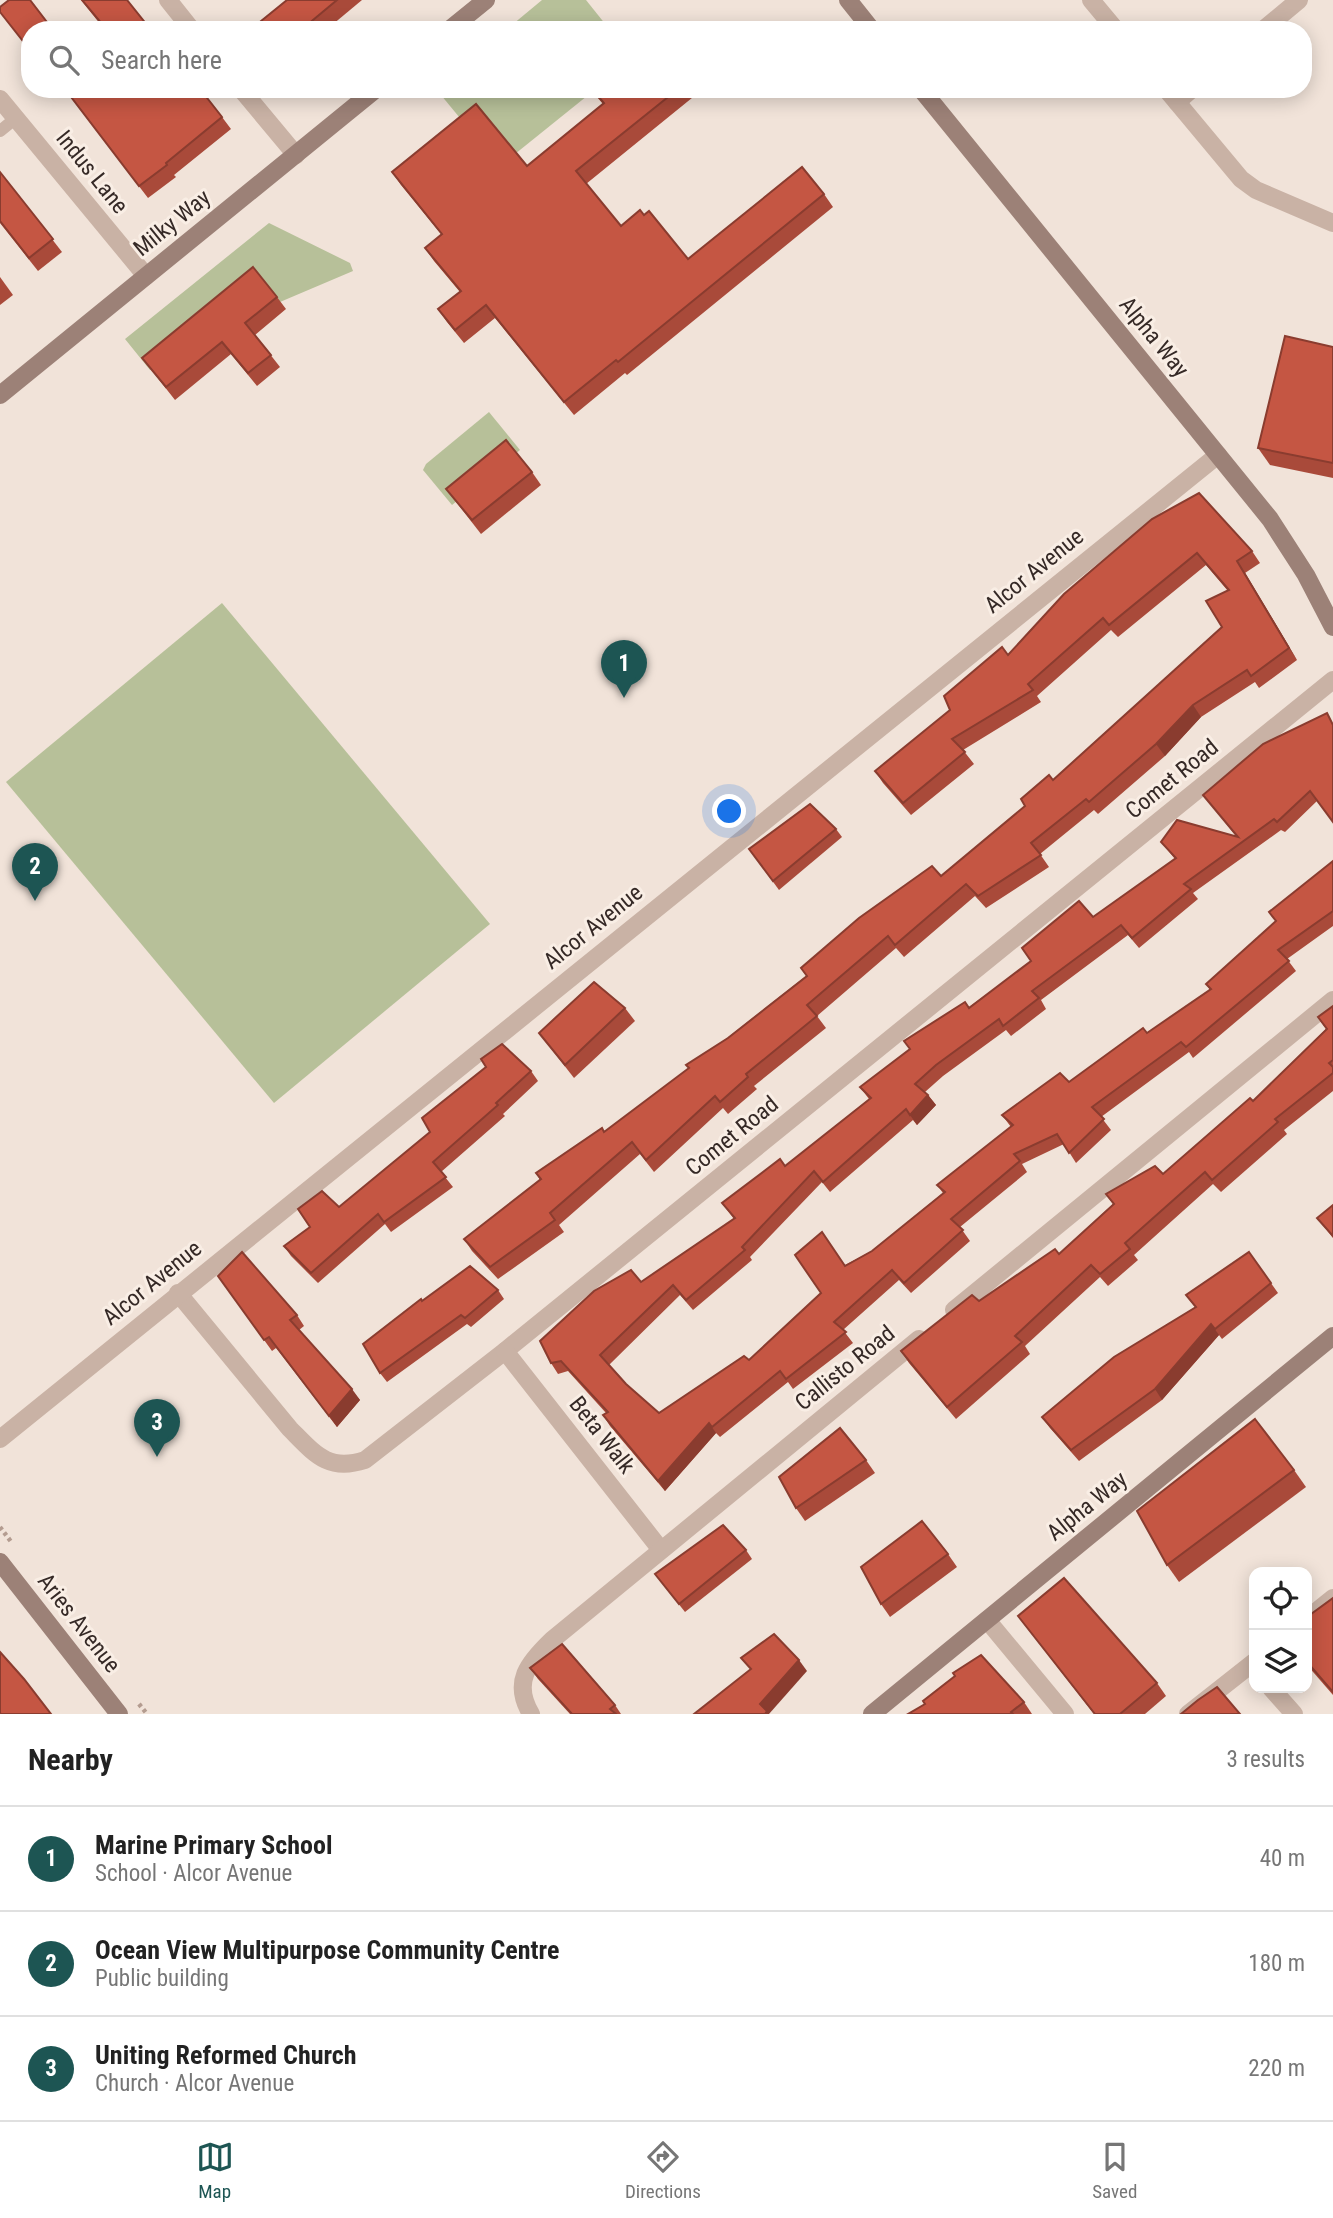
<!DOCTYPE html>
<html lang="en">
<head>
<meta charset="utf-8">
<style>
  body { margin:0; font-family:"Roboto Condensed",sans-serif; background:#f2f2f2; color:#222 }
  .controls { position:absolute; right:21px; bottom:21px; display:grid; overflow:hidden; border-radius:14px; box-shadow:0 4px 18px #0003 }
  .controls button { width:63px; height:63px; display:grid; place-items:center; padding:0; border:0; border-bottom:2px solid #e0e0e0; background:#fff; color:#222; font:35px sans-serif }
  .you { position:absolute; left:730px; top:812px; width:24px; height:24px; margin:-18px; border:5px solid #fff; border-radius:50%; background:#1a73e8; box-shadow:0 0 0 10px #1a73e833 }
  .badge { display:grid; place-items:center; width:46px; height:46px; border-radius:50%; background:#1d5553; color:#fff; font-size:23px; font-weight:700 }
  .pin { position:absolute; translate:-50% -58px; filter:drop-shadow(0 2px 4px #0008) }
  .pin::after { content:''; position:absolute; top:37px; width:24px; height:21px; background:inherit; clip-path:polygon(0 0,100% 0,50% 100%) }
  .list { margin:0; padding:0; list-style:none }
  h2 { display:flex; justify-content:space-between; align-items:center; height:91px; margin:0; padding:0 28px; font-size:30px }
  h2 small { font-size:23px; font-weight:400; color:#767676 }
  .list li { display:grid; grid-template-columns:46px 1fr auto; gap:21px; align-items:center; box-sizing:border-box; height:105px; padding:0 28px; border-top:2px solid #e0e0e0 }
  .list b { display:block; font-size:26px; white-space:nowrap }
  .list p { margin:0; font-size:23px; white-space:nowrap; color:#767676 }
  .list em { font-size:23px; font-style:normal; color:#767676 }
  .icon { flex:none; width:38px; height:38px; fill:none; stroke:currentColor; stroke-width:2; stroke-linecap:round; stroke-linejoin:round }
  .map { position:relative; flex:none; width:1333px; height:1714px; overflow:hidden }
  .search { position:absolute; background:#fff; box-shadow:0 4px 18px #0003; left:21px; right:21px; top:21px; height:77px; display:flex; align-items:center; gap:18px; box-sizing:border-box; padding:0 24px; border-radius:28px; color:#767676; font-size:26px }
  .sheet { height:406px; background:#fff }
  nav { display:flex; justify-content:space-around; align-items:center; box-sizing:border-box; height:98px; border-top:2px solid #e0e0e0; background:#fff; font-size:19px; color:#767676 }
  nav a { display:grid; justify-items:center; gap:4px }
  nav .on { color:#1d5553 }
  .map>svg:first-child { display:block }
  .green { fill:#b7c099 }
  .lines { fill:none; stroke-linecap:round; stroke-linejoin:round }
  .path { stroke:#b49c90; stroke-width:4.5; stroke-dasharray:3.5 3.5; stroke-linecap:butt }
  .lane { stroke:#c9b2a5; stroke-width:12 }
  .street { stroke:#c9b2a5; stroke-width:18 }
  .secondary { stroke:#9c8177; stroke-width:18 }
  .wall { fill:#a94a3a }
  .shaded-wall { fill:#8a3c2f }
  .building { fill:#c55643; stroke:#8a3c2f; stroke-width:2 }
  .labels { text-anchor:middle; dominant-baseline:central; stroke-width:6; stroke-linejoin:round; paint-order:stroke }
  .street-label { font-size:23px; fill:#352926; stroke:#f9eee5 }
</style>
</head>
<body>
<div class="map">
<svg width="1333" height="1714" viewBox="0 0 1333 1714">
  <rect width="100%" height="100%" fill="#f1e3d9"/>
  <g class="green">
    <polygon points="542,0 586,0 610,30 506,30"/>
    <polygon points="436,89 590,89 592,92 515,154 469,129"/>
    <polygon points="269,223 350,263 353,271 280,302 261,280 150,370 125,339"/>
    <polygon points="489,412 520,450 452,505 423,470 426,464"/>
    <polygon points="222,603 490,924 274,1103 6,782"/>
  </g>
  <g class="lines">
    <g class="path">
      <polyline points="0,1527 12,1543"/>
      <polyline points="139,1704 147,1714"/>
    </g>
    <polyline class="lane" points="0,131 16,118"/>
    <g class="street">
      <polyline points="168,0 192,30"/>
      <polyline points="1091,0 1116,30"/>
      <polyline points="1263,30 1299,0"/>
      <polyline points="241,89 296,155"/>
      <polyline points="1166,89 1241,179 1256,190 1333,223"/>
      <polyline points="0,99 146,276"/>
      <polyline points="1177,102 1192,89"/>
      <path d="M178 1293 290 1429C315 1454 328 1472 365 1460L505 1351 1333 680"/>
      <polyline points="954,1310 1333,1000"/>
      <polyline points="505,1351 661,1550"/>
      <polyline points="0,1439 1218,455"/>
      <polyline points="1307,1619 1333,1598"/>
      <polyline points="987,1620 1065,1714"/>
      <polyline points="1271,1688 1294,1714"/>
      <path d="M531 1714C512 1682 528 1663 552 1640L919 1339"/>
      <polyline points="1188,1714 1254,1662"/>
    </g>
    <g class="secondary">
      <polyline points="848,0 872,30"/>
      <polyline points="449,30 486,0"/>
      <polyline points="921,89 1270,519 1306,575 1333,627"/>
      <polyline points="0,395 376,89"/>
      <polyline points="0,1562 119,1714"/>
      <polyline points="872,1714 1333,1336"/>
    </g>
  </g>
  <g class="wall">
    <polygon points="81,0 127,0 151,30 105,30"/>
    <polygon points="287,0 362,0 326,30 250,30"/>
    <polygon points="60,89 100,89 222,117 231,129 174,175 176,177 148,198 70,96 67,98"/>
    <polygon points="590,89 703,89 586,184 621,226 688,259 824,194 833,207 627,375 625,373 574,415 495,318 464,343 447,322 438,309 460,292 434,261 425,248 442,235 401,185 392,172 527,166 603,104"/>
    <polygon points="0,172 62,252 38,271 0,223"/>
    <polygon points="0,277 13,295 0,305"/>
    <polygon points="277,297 286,309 255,335 280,367 257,386 231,354 175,400 142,358"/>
    <polygon points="1333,347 1333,478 1270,465 1258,448"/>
    <polygon points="532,472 541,485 481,534 446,489"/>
    <polygon points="1152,519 1252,551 1260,563 1245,573 1297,660 1259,688 1255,682 1201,717 1165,756 1098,814 1094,810 1040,854 1049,867 986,908 975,896 904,957 896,948 817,1016 826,1028 754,1086 757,1089 728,1114 723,1108 654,1172 640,1154 559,1225 564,1232 498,1279 472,1251 464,1239 540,1180 536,1173 604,1132 689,1068 806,976 801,968 941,876 1025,806 1053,780 1222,627 1228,591 1206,565 1118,637 1111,630 1037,696 1041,702 963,750 974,764 911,815 883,783 875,771 950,710"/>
    <polygon points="1327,713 1317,801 1285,832 1281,830 1193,893 1198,899 1139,948 1128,935 1041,1000 1046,1009 1011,1036 1006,1030 943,1076 925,1092 928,1095 936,1105 917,1125 913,1120 830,1192 822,1182 750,1257 752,1260 693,1310 680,1295 609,1365 626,1384 659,1413 749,1360 821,1293 845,1265 872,1251 943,1193 937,1185 1011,1127 1002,1115 1069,1082 1147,1033 1210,990 1206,984 1276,921 1333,861 1333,926 1287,959 1296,971 1193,1058 1189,1052 1101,1117 1111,1130 1076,1163 1064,1144 1022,1164 1027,1172 960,1227 970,1241 911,1293 899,1280 843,1330 853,1343 793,1389 788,1382 720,1437 716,1433 665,1491 610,1426 603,1415 606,1413 568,1371 558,1374 551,1363 641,1282 734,1219 722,1203 785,1166 869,1099 860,1087 910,1049 904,1041 969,1007 1093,917 1175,859 1161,842 1236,836 1203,795"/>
    <polygon points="836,829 842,837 779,890 749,849"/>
    <polygon points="1333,1006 1333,1091 1284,1130 1287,1134 1221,1192 1213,1184 1134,1255 1138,1260 1108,1286 1100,1277 1025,1346 1030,1354 956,1419 909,1363 901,1351 979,1301 1059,1254 1113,1204 1106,1194 1163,1174 1253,1101 1326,1029 1318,1017"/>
    <polygon points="625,1008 635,1021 574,1078 539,1033"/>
    <polygon points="531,1071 538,1081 503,1114 505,1116 441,1172 453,1187 391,1232 385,1224 318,1283 291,1256 284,1246"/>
    <polygon points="1333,1205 1333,1238 1317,1218"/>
    <polygon points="1249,1252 1278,1293 1222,1339 1219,1335 1162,1400 1079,1461 1050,1428 1042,1417 1195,1307 1186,1295"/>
    <polygon points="218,1276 297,1315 304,1326 299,1330 360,1400 337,1427 276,1348 272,1351"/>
    <polygon points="498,1290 504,1299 471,1327 467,1324 387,1382 380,1373 422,1301"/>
    <polygon points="866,1460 875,1473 805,1521 796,1508"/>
    <polygon points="1294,1470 1306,1487 1179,1582 1167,1565"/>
    <polygon points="746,1550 752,1559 685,1612 655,1574"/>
    <polygon points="948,1554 957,1567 890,1617 881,1604"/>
    <polygon points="1333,1598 1333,1695 1307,1665 1307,1617"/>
    <polygon points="1018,1616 1157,1683 1166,1696 1145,1714 1094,1714"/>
    <polygon points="530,1668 615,1705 621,1714 570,1714 538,1679"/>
    <polygon points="1024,1702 1032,1714 908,1714"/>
  </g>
  <g class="shaded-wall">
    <polygon points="1237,561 1245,573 1297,660 1289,648"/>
    <polygon points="1193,705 1201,717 1165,756 1156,744"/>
    <polygon points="928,1095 936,1105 917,1125 910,1115"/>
    <polygon points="1211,1324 1219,1335 1162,1400 1155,1389"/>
    <polygon points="352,1389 360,1400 337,1427 329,1416"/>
    <polygon points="709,1423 716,1433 665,1491 658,1481"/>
    <polygon points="799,1660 807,1671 769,1714 765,1714 760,1704"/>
  </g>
  <g class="building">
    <polygon points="9,0 30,0 53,30 30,30 30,50 0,12 0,7"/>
    <polygon points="82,0 127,0 151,30 107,30"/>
    <polygon points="287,0 337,0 301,30 250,30"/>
    <polygon points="65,89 100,89 100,90 102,89 200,89 222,117 166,163 167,165 139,186"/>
    <polygon points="592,89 678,89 576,171 621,226 640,210 644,215 649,211 688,259 802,167 824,194 618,362 616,360 564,402 486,305 455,330 438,309 461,291 425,248 442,234 392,172 476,104 527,166 604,103"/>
    <polygon points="0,172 53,239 29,258 0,221"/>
    <polygon points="253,267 277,297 245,323 271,355 248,373 222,342 166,387 142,358"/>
    <polygon points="1285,336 1333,347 1333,463 1258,448"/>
    <polygon points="506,440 532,472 472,520 446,489"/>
    <polygon points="1199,493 1252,551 1237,561 1289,648 1251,676 1247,670 1193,705 1156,744 1089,802 1086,799 1031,843 1041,855 978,896 966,884 895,945 888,936 807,1005 817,1016 746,1074 748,1077 720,1102 715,1096 646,1160 632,1142 550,1213 555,1220 490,1267 464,1239 541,1179 536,1173 602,1128 604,1132 689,1068 686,1065 728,1038 807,976 801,968 859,918 932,866 941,876 1025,806 1021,799 1049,775 1053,780 1222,627 1206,601 1229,590 1197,553 1109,625 1103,618 1028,684 1033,690 952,739 965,752 903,803 875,771 950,710 944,696 1002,647 1008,655 1064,594 1152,519"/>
    <polygon points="1327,713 1333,725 1333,822 1310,791 1277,822 1274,819 1184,884 1191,889 1132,938 1121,925 1032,991 1039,998 1003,1026 999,1019 936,1065 915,1084 928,1095 910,1115 906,1109 823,1182 814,1171 742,1247 745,1250 686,1300 673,1285 600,1355 626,1384 659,1413 744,1356 749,1360 821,1293 795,1255 822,1232 845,1266 872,1251 945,1192 937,1185 1013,1125 1002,1115 1060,1073 1069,1082 1143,1028 1147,1033 1211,989 1206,984 1276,921 1269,912 1333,861 1333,911 1278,950 1289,961 1186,1047 1181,1042 1092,1107 1104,1119 1069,1153 1057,1134 1014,1154 1020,1161 951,1219 963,1230 904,1283 892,1270 834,1322 846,1332 786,1379 780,1371 712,1427 709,1423 658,1481 603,1415 608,1412 561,1361 551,1363 540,1341 594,1291 631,1270 641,1282 735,1218 722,1203 780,1159 785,1166 871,1098 860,1087 910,1049 904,1041 965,1002 969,1008 1031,961 1022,948 1079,901 1093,917 1176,858 1161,842 1177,820 1238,837 1203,795 1263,744"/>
    <polygon points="810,804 836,829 773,881 749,849"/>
    <polygon points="594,982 625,1008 565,1065 539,1033"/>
    <polygon points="1333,1006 1333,1060 1329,1063 1333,1067 1333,1073 1275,1119 1278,1122 1212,1180 1205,1172 1125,1243 1130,1249 1100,1274 1091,1265 1015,1336 1022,1342 947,1407 901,1351 972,1295 979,1301 1055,1249 1059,1254 1114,1204 1106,1194 1155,1166 1163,1174 1250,1098 1253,1101 1327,1029 1318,1017"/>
    <polygon points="502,1044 531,1071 496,1103 498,1105 433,1162 446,1177 384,1222 378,1214 311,1273 284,1246 310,1227 298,1209 322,1191 339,1207 430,1132 422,1118 486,1067 481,1059"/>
    <polygon points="1333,1205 1333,1236 1317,1218"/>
    <polygon points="242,1252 297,1315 290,1320 352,1389 329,1416 269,1337 264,1340 218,1276"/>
    <polygon points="1249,1252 1271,1283 1215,1329 1211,1324 1155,1389 1071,1450 1042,1417 1114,1357 1196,1307 1186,1295"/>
    <polygon points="470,1266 498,1290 465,1318 461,1315 380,1373 363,1344 421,1299 422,1301"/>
    <polygon points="1255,1419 1294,1470 1167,1565 1137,1511"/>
    <polygon points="840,1428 866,1460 796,1508 779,1477"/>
    <polygon points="922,1521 948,1554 881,1604 861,1567"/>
    <polygon points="723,1525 746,1550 679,1604 655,1574"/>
    <polygon points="1064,1578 1157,1683 1120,1714 1095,1714 1018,1616"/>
    <polygon points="1333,1598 1333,1692 1307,1662 1307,1617"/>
    <polygon points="774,1634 799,1660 760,1704 767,1711 765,1714 694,1714 751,1669 741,1658"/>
    <polygon points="562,1644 615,1705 610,1709 616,1714 572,1714 530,1668"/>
    <polygon points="0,1652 24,1679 51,1714 1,1714 0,1713"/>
    <polygon points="981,1655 1024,1702 1011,1712 1013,1714 908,1714 925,1704 923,1701 955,1676 953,1673"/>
    <polygon points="1217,1687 1240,1714 1181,1714 1198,1700"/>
  </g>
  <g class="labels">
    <g class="street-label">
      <text transform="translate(92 172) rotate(51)">Indus Lane</text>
      <text transform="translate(172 223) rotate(-39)">Milky Way</text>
      <text transform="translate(1154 337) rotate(51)">Alpha Way</text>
      <text transform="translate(1034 571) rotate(-39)">Alcor Avenue</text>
      <text transform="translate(1172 779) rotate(-39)">Comet Road</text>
      <text transform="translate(593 927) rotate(-39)">Alcor Avenue</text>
      <text transform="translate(732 1136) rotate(-39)">Comet Road</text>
      <text transform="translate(152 1283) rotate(-39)">Alcor Avenue</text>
      <text transform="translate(845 1368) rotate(-39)">Callisto Road</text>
      <text transform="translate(602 1435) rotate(52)">Beta Walk</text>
      <text transform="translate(1087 1506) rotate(-39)">Alpha Way</text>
      <text transform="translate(79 1623) rotate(52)">Aries Avenue</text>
    </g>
  </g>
</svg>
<div class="controls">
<button><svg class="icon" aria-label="locate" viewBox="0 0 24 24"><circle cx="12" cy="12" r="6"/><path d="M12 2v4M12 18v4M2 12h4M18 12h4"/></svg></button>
<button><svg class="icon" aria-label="layers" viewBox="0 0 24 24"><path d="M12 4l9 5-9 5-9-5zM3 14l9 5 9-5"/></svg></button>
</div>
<div class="you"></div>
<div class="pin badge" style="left:624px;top:698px">1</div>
<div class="pin badge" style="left:35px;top:901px">2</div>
<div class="pin badge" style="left:157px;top:1457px">3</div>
<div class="search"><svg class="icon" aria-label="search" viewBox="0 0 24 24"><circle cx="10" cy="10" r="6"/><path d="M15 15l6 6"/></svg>Search here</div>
</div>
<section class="sheet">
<h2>Nearby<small>3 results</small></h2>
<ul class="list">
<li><span class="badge">1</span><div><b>Marine Primary School</b><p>School · Alcor Avenue</p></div><em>40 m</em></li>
<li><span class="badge">2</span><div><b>Ocean View Multipurpose Community Centre</b><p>Public building</p></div><em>180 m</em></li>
<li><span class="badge">3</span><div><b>Uniting Reformed Church</b><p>Church · Alcor Avenue</p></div><em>220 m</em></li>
</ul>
</section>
<nav>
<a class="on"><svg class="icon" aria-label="map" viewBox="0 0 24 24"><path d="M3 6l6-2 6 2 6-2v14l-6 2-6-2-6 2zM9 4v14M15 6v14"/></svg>Map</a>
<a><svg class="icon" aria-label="directions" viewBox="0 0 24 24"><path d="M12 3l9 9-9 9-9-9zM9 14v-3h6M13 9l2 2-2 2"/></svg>Directions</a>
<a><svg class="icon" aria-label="saved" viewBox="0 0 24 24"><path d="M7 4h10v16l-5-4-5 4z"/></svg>Saved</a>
</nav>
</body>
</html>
